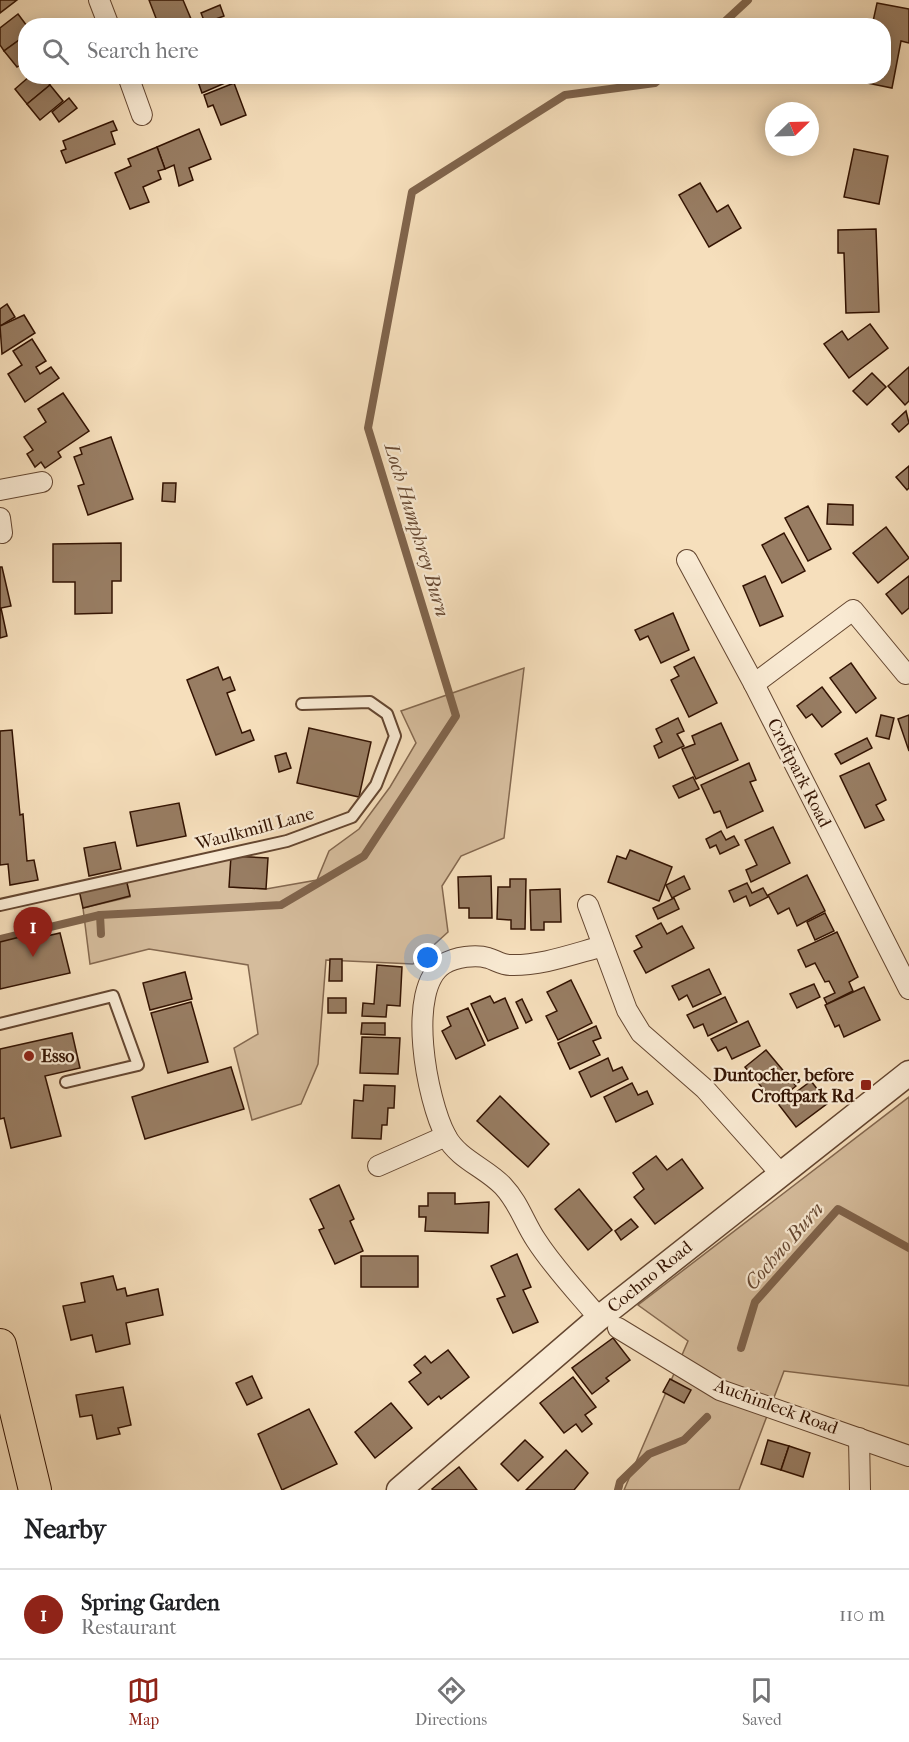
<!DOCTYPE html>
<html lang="en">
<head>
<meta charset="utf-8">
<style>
  body { margin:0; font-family:"IM FELL French Canon",serif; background:#f2f2f2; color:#202124 }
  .compass { position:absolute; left:765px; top:102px; width:54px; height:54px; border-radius:50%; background:#fff; box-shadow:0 3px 15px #0003; rotate:67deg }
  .you { position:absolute; left:428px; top:958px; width:21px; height:21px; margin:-15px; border:4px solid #fff; border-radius:50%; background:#1a73e8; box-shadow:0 0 0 9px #1a73e833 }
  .badge { display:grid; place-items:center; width:39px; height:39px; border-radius:50%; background:#8f2418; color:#fff; font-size:20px; font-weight:700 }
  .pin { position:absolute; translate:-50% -50px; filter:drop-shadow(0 2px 3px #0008) }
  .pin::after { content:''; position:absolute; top:32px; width:21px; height:18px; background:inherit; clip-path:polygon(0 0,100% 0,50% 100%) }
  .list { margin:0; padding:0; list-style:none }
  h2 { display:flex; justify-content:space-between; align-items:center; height:78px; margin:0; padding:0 24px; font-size:26px }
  h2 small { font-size:20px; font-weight:400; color:#757577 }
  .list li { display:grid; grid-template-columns:39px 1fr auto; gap:18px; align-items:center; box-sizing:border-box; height:90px; padding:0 24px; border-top:2px solid #e0e0e0 }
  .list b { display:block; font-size:22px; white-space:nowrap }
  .list p { margin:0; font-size:20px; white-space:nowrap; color:#757577 }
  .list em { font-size:20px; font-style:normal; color:#757577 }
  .icon { flex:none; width:33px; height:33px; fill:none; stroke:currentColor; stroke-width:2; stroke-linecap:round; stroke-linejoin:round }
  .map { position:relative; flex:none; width:909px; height:1490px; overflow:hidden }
  .search { position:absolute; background:#fff; box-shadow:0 3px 15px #0003; left:18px; right:18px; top:18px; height:66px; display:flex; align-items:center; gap:15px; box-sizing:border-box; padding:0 21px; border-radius:24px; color:#757577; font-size:22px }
  .sheet { height:168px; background:#fff }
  nav { display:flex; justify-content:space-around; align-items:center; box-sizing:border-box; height:84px; border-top:2px solid #e0e0e0; background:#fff; font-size:16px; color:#757577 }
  nav a { display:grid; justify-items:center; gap:3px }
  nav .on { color:#8f2418 }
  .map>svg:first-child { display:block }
  .green { fill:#d5bc9c; stroke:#84684f; stroke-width:1.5 }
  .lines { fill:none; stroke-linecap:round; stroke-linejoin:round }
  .stream { stroke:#80644c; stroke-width:8 }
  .building { fill:#987d63; stroke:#331302; stroke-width:1.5 }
  .service-casing { stroke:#644630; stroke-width:14 }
  .minor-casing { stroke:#644630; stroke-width:22 }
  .tertiary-casing { stroke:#644630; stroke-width:27 }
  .primary-casing { stroke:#331302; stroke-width:34 }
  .service { stroke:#f9ead3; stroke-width:10 }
  .minor { stroke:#f9ead3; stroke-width:20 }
  .tertiary { stroke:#f9ead3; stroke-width:24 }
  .primary { stroke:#f6dfbc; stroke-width:32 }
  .poi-dot { fill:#8f2418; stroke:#f9ead3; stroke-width:2 }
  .labels { text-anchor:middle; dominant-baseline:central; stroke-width:4.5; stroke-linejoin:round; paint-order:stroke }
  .street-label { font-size:18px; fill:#331302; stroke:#f9ead3 }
  .poi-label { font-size:18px; font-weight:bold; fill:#331302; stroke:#f9ead3; text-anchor:start }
  .water-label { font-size:20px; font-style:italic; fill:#674933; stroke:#f9ead3 }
</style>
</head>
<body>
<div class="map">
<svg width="909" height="1490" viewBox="0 0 909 1490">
  <rect width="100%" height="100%" fill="#f6dfbc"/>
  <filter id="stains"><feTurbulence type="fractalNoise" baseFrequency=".00333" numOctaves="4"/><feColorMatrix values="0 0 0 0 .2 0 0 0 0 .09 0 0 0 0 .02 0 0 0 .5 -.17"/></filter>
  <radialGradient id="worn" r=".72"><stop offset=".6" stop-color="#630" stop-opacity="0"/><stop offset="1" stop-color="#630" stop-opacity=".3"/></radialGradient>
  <g class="green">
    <polygon points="524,668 504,838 461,856 442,886 448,932 413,964 326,960 318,1064 301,1104 252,1120 234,1048 258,1034 248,965 149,949 90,964 83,908 130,897 126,879 231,856 230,887 266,889 317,880 329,851 359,829 390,787 416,743 401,711"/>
    <polygon points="909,1097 909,1386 784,1371 739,1490 624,1490 688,1341 638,1305"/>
  </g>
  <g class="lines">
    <g class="stream">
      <polyline points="720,26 748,0"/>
      <polyline points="100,915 101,934"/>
      <polyline points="0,939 100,915 281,905 364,856 456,716 368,428 412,192 565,95 655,83 663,76"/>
      <polyline points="741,1348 755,1302 838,1209 909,1248"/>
      <polyline points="618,1490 620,1482 649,1454 684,1440 707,1417"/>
    </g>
  </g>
  <g class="building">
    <polygon points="0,0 17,0 0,13"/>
    <polygon points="149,0 183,0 191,19 176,26 159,26"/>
    <polygon points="877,3 909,9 909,43 901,41 892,88 862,82 863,76 884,76 884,26 872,26"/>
    <polygon points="220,5 224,16 205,23 201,13"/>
    <polygon points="18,14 27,26 26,35 4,51 0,45 0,28"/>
    <polygon points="26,35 26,61 17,67 4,51"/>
    <polygon points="30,76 44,76 50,85 27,104 15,89"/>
    <polygon points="196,76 231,76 232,80 202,93"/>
    <polygon points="234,83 246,115 221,125 213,105 208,107 204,95"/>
    <polygon points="50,85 63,101 40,120 27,104"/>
    <polygon points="69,98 77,108 59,122 52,112"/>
    <polygon points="113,121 117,130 111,132 115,144 66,163 61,151 66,149 63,141"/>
    <polygon points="199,129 211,159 189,168 193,180 179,186 174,165 165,169 157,147"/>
    <polygon points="157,147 165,169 158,171 161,179 143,187 149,202 130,209 115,173 131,166 128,159"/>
    <polygon points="854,149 888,156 879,204 844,197"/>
    <polygon points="700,183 717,212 728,205 741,228 709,247 679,195"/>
    <polygon points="876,229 879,312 846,313 844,253 838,253 838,230"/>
    <polygon points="7,304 15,317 0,326 0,309"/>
    <polygon points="24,315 35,333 2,354 0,326"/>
    <polygon points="870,324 888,348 849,378 824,344 842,331 848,340"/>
    <polygon points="32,339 46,361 36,367 40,374 51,367 59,378 25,402 8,374 22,365 13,351"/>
    <polygon points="909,367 909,401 905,405 888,386"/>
    <polygon points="872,373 886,387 867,405 853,391"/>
    <polygon points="63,393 89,431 58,452 61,457 45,468 41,462 35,467 27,454 33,450 24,437 46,422 38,409"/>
    <polygon points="906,411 909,423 899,432 892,424"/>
    <polygon points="111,437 133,499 88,515 78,486 84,484 74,457 82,454 80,448"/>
    <polygon points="909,466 909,488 907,490 896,477"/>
    <polygon points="163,483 176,483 175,502 162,501"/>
    <polygon points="828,504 853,505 853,525 827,524"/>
    <polygon points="808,506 831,549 808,561 785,518"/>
    <polygon points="886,527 909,558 878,583 853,553"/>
    <polygon points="784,533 805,571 782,583 762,545"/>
    <polygon points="121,543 121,581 112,581 112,613 75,614 75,582 53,582 53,544"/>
    <polygon points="0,567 2,567 11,606 1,608 7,636 0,638"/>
    <polygon points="765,576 783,616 760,626 743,586"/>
    <polygon points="909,576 909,608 902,614 886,594"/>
    <polygon points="673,613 689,650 661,663 648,636 640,640 635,630"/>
    <polygon points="694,657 717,703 689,717 671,680 679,676 674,667"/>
    <polygon points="851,663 876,698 856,713 830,678"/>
    <polygon points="218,667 223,680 230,677 235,690 227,693 242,733 250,730 254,740 216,755 187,680"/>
    <polygon points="822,687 841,712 822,727 812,714 806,718 797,706"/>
    <polygon points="881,715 894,718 889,739 876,736"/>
    <polygon points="909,715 909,751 898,719"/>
    <polygon points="678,718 684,731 677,734 684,746 659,758 654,746 662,742 656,729"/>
    <polygon points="721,723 738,760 696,779 682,749 695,744 692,736"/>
    <polygon points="309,728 371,742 359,797 297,783"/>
    <polygon points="12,730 20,815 23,814 27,861 34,860 38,880 10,885 8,864 0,865 0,731"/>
    <polygon points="867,738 872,748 841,764 835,754"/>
    <polygon points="286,753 291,768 279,772 275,756"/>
    <polygon points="749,763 756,780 750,782 763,811 727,828 720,811 714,813 701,785"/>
    <polygon points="869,763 886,800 876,805 884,820 865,828 840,776"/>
    <polygon points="693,777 699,789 679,798 673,786"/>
    <polygon points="179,803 186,836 137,846 130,812"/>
    <polygon points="773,827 790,863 751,882 746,870 757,865 745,840"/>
    <polygon points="721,831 726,840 734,836 739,845 720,854 716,845 710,848 706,839"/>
    <polygon points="115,842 121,869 89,876 84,848"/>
    <polygon points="630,850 672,867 659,901 608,882 617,856 626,859"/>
    <polygon points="231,856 268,858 266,889 229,887"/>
    <polygon points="807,875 825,911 797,926 789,908 778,914 768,895"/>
    <polygon points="491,876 492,918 469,918 469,908 459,908 458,877"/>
    <polygon points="684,876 690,889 672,898 666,885"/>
    <polygon points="126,879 130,896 83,908 79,890"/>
    <polygon points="510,879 526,879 525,929 511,929 511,920 497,919 498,887 510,887"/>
    <polygon points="747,883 752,893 763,888 768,897 750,906 746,896 734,902 729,891"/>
    <polygon points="560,889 561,922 544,922 544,930 531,930 530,890"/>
    <polygon points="674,898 679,909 658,919 653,908"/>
    <polygon points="825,913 834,931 815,940 807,922"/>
    <polygon points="661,923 667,934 682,926 694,948 646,973 634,951 642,947 636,936"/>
    <polygon points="837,932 858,977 849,982 853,991 827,1004 824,998 835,993 829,981 825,982 815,963 806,967 798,950"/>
    <polygon points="60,933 70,973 0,989 0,942 28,935 29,940"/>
    <polygon points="330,959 342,959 342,981 329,981"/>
    <polygon points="377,965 402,967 400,1006 387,1005 386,1017 362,1016 363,1003 374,1004"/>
    <polygon points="709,969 721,994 693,1007 687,995 679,1000 672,986"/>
    <polygon points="185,972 192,999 150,1010 143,983"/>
    <polygon points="571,980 592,1023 558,1040 546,1016 557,1011 547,992"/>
    <polygon points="814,984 820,997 797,1008 790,994"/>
    <polygon points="864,987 880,1020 844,1037 839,1025 835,1027 825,1005"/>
    <polygon points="490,996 494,1003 505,998 518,1028 488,1041 471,1004"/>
    <polygon points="725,997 737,1022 708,1036 703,1024 694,1028 687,1015"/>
    <rect x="328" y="998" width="18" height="15"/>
    <polygon points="522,999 532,1020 526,1023 516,1002"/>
    <polygon points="191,1002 208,1062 168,1073 151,1013"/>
    <polygon points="468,1008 485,1045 456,1059 442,1031 451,1026 447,1017"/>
    <polygon points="748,1021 760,1046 732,1059 726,1047 718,1051 711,1039"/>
    <polygon points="362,1023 385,1023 385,1035 361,1034"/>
    <polygon points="596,1026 601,1038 593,1041 600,1055 570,1069 558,1043"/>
    <polygon points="72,1033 80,1068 45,1076 61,1136 11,1148 4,1118 0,1119 0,1049"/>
    <polygon points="362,1037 400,1038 398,1074 360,1073"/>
    <polygon points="766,1050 796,1086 775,1103 745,1067"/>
    <polygon points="608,1058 613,1071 622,1067 628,1079 591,1097 579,1072"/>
    <polygon points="231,1067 244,1109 145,1139 132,1097"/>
    <polygon points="811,1081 828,1103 796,1127 779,1105"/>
    <polygon points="632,1083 638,1095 647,1091 653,1104 616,1122 604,1097"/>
    <polygon points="364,1085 395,1086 394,1108 388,1108 387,1125 382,1125 381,1139 352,1138 354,1100 363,1101"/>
    <polygon points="500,1096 549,1144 528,1167 477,1121"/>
    <polygon points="656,1156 667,1170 682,1159 703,1188 655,1224 634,1197 644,1189 633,1173"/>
    <polygon points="339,1185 354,1219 350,1221 363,1251 335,1264 319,1230 324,1228 310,1199"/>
    <polygon points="579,1189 612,1230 588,1250 555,1209"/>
    <polygon points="428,1193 455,1193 455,1204 489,1202 488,1233 425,1231 426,1217 419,1217 419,1206 428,1206"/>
    <polygon points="631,1219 638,1227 621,1240 615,1231"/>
    <polygon points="517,1254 531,1287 523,1290 538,1322 513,1333 497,1299 505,1296 491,1266"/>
    <rect x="361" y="1256" width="57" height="31"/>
    <polygon points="113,1276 117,1290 125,1288 127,1296 158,1289 163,1315 126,1323 130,1344 96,1352 92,1335 71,1340 63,1306 85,1302 81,1283"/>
    <polygon points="613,1338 630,1360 606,1378 609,1381 592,1394 572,1368"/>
    <polygon points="448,1350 469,1377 441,1399 439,1396 428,1405 409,1382 421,1373 414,1365 425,1356 431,1363"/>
    <polygon points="252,1376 262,1398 247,1405 236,1383"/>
    <polygon points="573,1377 596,1407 585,1415 592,1424 582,1432 576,1424 564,1433 540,1403"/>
    <polygon points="670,1379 691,1390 684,1403 663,1392"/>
    <polygon points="123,1387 131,1425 118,1428 120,1434 97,1439 92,1415 80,1417 76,1395"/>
    <polygon points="391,1403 412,1428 375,1458 355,1432"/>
    <polygon points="309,1409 337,1464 282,1490 258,1434"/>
    <polygon points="525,1440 543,1457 518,1481 501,1464"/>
    <polygon points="768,1440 789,1446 781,1470 761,1464"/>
    <polygon points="789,1446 810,1453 803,1477 781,1470"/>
    <polygon points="566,1450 588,1473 574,1490 526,1490"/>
    <polygon points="459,1467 477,1490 433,1490 432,1489"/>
  </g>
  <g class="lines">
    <g class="service-casing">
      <g id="service">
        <polyline points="0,905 287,841 352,817 376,785 395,736 387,714 370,702 302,704"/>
        <polyline points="0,1024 113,996 138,1065 66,1082"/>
      </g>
    </g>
    <g class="minor-casing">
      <g id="minor">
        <polyline points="99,0 109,26"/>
        <polyline points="128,76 142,115"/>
        <polyline points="0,490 42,482"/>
        <polyline points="0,518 2,533"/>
        <polyline points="687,560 754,684 909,989"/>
        <polyline points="754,684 853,610 906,674"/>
        <polyline points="588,905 627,1010 641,1033 705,1089 780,1173"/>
        <polyline points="378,1166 446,1136"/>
        <path d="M599 1318C578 1293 554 1268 536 1240 524 1222 519 1203 503 1186 486 1168 458 1159 446 1136 427 1101 405 988 444 964 455 957 476 954 488 958 495 960 502 965 510 965 541 966 573 954 603 946"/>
        <polyline points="618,1328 720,1390 909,1456"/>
        <polyline points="859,1438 860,1490"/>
      </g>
    </g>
    <g class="tertiary-casing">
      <polyline id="tertiary" points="399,1490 599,1318 909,1073"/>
    </g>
    <g class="primary-casing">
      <polyline id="primary" points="0,1345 35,1490"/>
    </g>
    <use href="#service" class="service"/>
    <use href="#minor" class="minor"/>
    <use href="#tertiary" class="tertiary"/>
    <use href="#primary" class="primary"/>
  </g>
  <g class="poi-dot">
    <circle cx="29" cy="1056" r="6"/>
    <rect x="860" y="1079" width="12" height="12" rx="3"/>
  </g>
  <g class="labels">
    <g class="street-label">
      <text transform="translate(799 773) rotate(63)">Croftpark Road</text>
      <text transform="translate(255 829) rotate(-15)">Waulkmill Lane</text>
      <text transform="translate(650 1277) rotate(-39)">Cochno Road</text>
      <text transform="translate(776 1407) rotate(20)">Auchinleck Road</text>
    </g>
    <g class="poi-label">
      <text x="41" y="1056">Esso</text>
      <text x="854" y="1075" text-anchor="end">Duntocher, before<tspan x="854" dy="21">Croftpark Rd</tspan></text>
    </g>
    <g class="water-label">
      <text transform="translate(417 530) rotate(73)">Loch Humphrey Burn</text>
      <text transform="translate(784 1246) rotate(-49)">Cochno Burn</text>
    </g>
  </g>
  <rect width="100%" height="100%" filter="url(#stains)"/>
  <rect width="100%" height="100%" fill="url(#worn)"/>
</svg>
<svg class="compass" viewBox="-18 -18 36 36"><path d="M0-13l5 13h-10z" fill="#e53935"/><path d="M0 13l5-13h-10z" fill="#757577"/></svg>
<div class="you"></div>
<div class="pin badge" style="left:33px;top:957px">1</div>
<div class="search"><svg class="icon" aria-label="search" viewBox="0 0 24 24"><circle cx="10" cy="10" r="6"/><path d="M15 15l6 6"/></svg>Search here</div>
</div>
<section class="sheet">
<h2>Nearby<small></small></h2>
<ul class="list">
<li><span class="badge">1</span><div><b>Spring Garden</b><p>Restaurant</p></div><em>110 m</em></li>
</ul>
</section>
<nav>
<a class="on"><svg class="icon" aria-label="map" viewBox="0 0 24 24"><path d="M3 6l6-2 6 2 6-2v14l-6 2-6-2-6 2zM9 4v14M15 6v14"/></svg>Map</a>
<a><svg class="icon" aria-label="directions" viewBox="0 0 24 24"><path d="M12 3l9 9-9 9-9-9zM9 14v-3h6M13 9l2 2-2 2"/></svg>Directions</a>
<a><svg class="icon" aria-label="saved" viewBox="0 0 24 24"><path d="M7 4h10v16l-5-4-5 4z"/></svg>Saved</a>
</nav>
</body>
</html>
